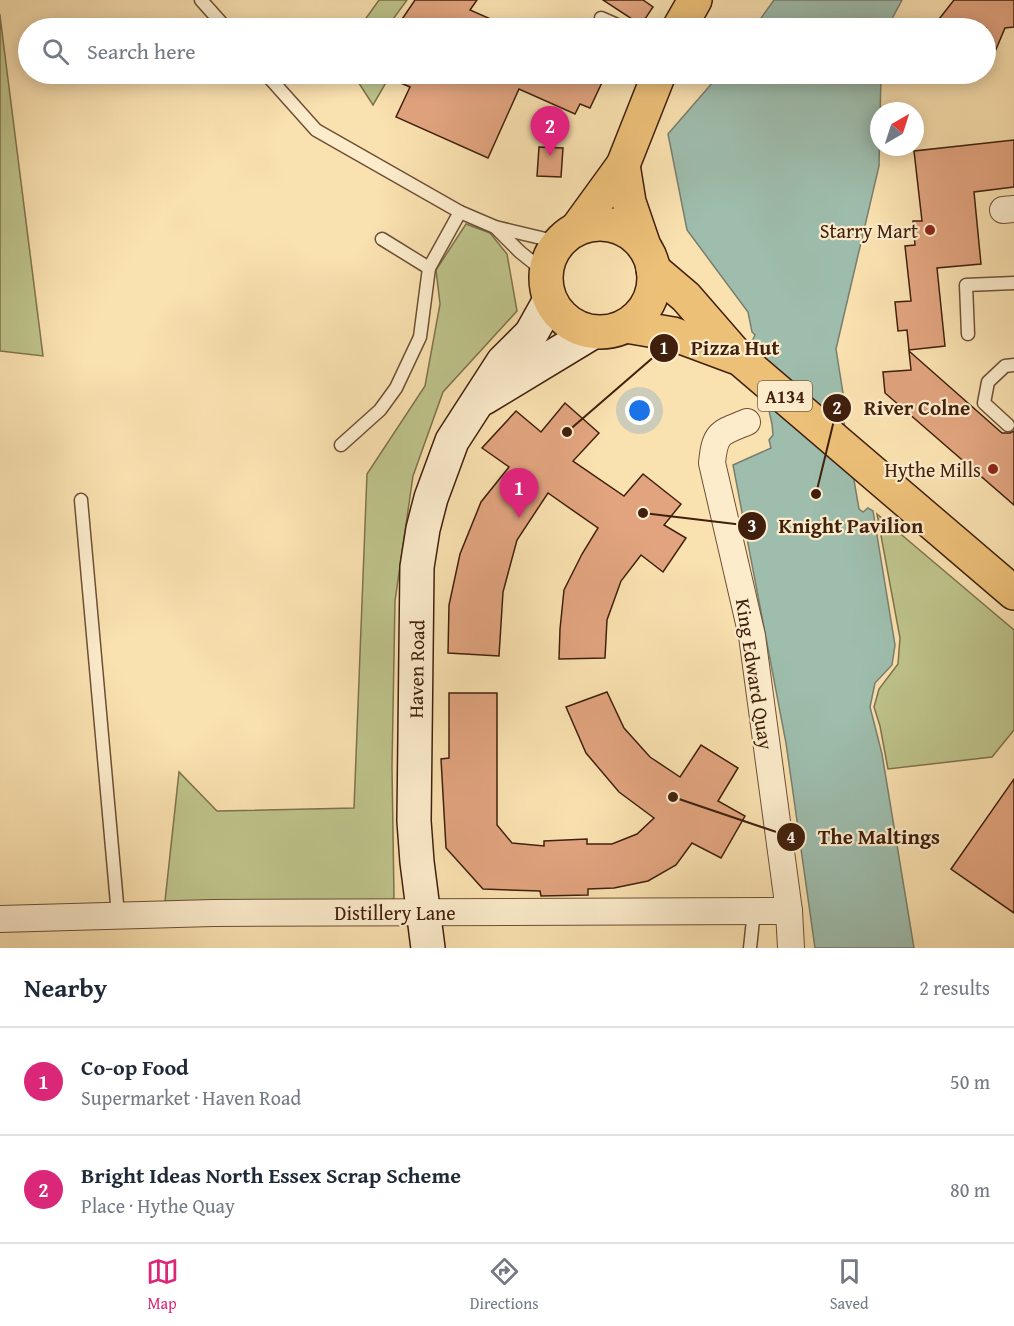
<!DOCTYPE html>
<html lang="en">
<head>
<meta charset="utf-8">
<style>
  body { margin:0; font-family:"Gentium Book Plus",serif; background:#f6f6f7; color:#1f2937 }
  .compass { position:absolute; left:870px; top:102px; width:54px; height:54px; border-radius:50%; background:#fff; box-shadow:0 3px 15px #0003; rotate:39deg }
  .you { position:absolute; left:640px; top:411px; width:21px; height:21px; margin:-15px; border:4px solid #fff; border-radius:50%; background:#1a73e8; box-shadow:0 0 0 9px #1a73e833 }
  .badge { display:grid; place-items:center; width:39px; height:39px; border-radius:50%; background:#db2777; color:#fff; font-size:20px; font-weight:700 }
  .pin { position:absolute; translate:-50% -50px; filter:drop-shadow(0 2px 3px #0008) }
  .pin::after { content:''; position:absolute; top:32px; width:21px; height:18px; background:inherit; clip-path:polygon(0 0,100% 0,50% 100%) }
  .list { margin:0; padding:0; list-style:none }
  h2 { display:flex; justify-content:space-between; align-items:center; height:78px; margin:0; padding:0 24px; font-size:26px }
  h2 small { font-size:20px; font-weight:400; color:#747a83 }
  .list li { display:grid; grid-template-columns:39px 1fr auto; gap:18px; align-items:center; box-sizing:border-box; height:108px; padding:0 24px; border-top:2px solid #e0e1e3 }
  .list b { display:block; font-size:22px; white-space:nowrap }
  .list p { margin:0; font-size:20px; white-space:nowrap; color:#747a83 }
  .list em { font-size:20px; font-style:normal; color:#747a83 }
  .icon { flex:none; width:33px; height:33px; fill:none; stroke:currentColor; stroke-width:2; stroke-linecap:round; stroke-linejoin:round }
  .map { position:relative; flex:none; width:1014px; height:948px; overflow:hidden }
  .search { position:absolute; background:#fff; box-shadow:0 3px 15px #0003; left:18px; right:18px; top:18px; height:66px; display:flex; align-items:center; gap:15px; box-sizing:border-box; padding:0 21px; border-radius:33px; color:#747a83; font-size:22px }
  .sheet { height:294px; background:#fff }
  nav { display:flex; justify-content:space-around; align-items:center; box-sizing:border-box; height:84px; border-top:2px solid #e0e1e3; background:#fff; font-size:16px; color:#747a83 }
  nav a { display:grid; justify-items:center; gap:3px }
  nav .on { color:#db2777 }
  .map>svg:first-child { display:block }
  .green { fill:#bec38b; stroke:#7f724c; stroke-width:1.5 }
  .water { fill:#9ebdad; stroke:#787e6d; stroke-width:1.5 }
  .building { fill:#e1a47f; stroke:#40200d; stroke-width:1.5 }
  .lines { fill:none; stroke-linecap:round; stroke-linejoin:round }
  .lane-casing { stroke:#6e5036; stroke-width:15 }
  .street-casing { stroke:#6e5036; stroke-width:28 }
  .secondary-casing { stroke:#40200d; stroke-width:36 }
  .primary-casing { stroke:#40200d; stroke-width:36 }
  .lane { stroke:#fceccc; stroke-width:12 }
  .street { stroke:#fceccc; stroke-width:26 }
  .secondary { stroke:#fceccc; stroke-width:33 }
  .primary { stroke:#edc078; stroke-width:33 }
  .poi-dot { fill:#8f2418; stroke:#fceccc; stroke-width:2 }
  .labels { text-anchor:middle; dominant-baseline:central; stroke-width:4.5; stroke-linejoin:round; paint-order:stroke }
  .shield { fill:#fceccc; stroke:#785d46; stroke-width:1.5 }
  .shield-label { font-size:18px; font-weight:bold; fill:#40200d }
  .poi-label { font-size:20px; fill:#40200d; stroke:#fceccc; text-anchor:end }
  .street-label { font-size:20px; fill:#40200d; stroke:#fceccc }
  .leader { fill:none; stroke:#40200d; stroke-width:2 }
  .callout-dot { fill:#40200d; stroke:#fceccc; stroke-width:2 }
  .mark-label { font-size:18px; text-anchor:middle; font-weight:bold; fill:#fff }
  .callout-label { font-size:21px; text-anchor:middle; font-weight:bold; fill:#40200d; stroke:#fceccc; stroke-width:4.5; stroke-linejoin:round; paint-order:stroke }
</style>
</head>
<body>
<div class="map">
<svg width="1014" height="948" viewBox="0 0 1014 948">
  <rect width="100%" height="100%" fill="#fae1b0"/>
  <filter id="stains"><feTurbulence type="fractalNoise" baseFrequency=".00333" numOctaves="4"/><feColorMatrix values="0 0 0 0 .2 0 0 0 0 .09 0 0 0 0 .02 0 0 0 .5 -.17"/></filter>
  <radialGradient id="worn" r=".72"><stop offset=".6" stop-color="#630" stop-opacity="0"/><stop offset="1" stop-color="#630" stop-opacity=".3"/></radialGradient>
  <g class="green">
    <polygon points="379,0 407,0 388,26 391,28 359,28"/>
    <polygon points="0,14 0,16 43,356 0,351"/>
    <polygon points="353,74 391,74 373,105"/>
    <polygon points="466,224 490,233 507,254 517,311 443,392 413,476 395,601 392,767 394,898 385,904 165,901 179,772 217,811 354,808 367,474 425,386 440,304 436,270"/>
    <polygon points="877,514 1014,630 1014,730 992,757 888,769 880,726 874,707 879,689 898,664 900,638"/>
  </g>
  <g class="water">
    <polygon points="774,0 902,0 887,28 754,28"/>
    <polygon points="720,74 881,74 879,166 836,349 846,412 843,417 859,509 863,512 868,508 873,511 895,645 892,665 875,683 870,707 882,754 914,948 815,948 786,743 733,465 771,448 769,440 773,435 772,424 753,339 755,335 752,332 748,312 687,230 668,134"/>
  </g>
  <g class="building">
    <polygon points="415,0 477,0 470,10 511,28 396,28"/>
    <polygon points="603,0 643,0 653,7 641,25"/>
    <polygon points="954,0 1014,0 1014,27 1005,28 986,73 986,28 932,28"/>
    <polygon points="380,74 606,74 590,108 580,104 575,114 519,89 488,158 396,117 410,87"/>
    <polygon points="1014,140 1014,187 974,192 981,264 937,268 945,346 909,350 907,330 898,331 895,302 911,301 905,246 915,245 913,221 922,221 914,151"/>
    <polygon points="539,147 563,148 561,177 537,176"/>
    <polygon points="909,351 1002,433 1010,433 1014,431 1014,505 885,393 883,372 911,370"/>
    <polygon points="565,403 599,433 573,461 624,496 643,474 681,504 664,525 686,538 663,572 641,555 621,581 607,620 605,658 559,659 560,629 564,590 582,554 598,528 548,493 517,540 503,592 499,656 448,653 449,605 460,554 481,502 509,467 482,448 516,411 541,432"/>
    <polygon points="607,692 624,728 650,757 680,777 701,745 738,768 718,801 745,816 721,858 692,843 676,865 648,881 614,888 588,889 588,895 541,896 540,891 483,889 446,848 441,759 449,758 449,693 497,693 497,825 512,843 544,846 544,841 587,839 587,844 612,844 637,834 654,818 619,792 586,753 566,707"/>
    <polygon points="1014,779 1014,913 951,869"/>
  </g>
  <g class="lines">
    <g class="lane-casing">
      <g id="lane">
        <polyline points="201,0 226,28"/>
        <polyline points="601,18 624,28"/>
        <polyline points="266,74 316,130 460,212 495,227 558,242"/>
        <polyline points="495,227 520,252 545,272"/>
        <polyline points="382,239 429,268"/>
        <polyline points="968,334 966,285 1014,283"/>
        <polyline points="1008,425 984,403 988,382 1005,366 1014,365"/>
        <polyline points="341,445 380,410 396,388 420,337 429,268 460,212"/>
        <polyline points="81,500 118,915"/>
        <polyline points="750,948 754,911"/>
      </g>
    </g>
    <g class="street-casing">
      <g id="street">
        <polyline points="1003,210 1014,209"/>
        <path d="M747 422C720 433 715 432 712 463L752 636 789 911 791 948"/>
        <polyline points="0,919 213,913 789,911"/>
      </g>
    </g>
    <g class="secondary-casing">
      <g id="secondary">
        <polyline points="484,398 593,332"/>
        <polyline points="428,948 417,862 414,821 417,567 423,529 431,498 452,441 503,362 531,334 550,300"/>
      </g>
    </g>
    <g class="primary-casing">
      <g id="primary">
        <polyline points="679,28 695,0"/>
        <polyline points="623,165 629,202 644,246"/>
        <circle cx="600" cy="278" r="54"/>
        <polyline points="578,227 623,165 659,74"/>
        <polyline points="653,269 686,297 739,358 1014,593"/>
        <polyline points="626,326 673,334 735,357"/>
      </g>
    </g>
    <use href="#lane" class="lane"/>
    <use href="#street" class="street"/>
    <use href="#secondary" class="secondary"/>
    <use href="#primary" class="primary"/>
  </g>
  <g class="poi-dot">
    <circle cx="930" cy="230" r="6"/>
    <circle cx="993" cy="469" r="6"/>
  </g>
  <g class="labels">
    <rect class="shield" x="758" y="381" width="54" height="30" rx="4.5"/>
    <g class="shield-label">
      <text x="785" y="396">A134</text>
    </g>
    <g class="poi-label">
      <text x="918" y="230">Starry Mart</text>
      <text x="981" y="469">Hythe Mills</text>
    </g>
    <g class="street-label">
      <text transform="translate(416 669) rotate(-89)">Haven Road</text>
      <text transform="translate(755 674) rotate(81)">King Edward Quay</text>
      <text x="395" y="912">Distillery Lane</text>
    </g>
  </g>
  <path class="leader" d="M567 432L664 348M816 494L837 408M643 513L752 526M673 797L791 837"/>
  <g class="callout-dot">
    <circle cx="567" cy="432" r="6"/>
    <circle cx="816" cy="494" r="6"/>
    <circle cx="643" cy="513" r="6"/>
    <circle cx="673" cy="797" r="6"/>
    <circle cx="664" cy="348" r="15"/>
    <circle cx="837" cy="408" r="15"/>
    <circle cx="752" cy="526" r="15"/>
    <circle cx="791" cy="837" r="15"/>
  </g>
  <g class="mark-label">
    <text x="664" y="354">1</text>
    <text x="837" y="414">2</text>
    <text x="752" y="532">3</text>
    <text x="791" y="843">4</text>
  </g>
  <g class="callout-label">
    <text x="735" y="355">Pizza Hut</text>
    <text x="917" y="415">River Colne</text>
    <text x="851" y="533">Knight Pavilion</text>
    <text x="879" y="844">The Maltings</text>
  </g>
  <rect width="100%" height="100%" filter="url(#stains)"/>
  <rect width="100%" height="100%" fill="url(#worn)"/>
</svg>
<svg class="compass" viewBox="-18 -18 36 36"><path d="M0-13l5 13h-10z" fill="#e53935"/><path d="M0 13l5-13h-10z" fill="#747a83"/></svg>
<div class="you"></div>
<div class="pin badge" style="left:519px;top:518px">1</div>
<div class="pin badge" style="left:550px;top:156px">2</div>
<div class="search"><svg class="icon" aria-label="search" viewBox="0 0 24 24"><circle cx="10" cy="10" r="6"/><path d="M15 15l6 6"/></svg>Search here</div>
</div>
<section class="sheet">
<h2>Nearby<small>2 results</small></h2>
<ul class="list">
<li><span class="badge">1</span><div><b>Co-op Food</b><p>Supermarket · Haven Road</p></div><em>50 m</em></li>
<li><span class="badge">2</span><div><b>Bright Ideas North Essex Scrap Scheme</b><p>Place · Hythe Quay</p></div><em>80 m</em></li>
</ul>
</section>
<nav>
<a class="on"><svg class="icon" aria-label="map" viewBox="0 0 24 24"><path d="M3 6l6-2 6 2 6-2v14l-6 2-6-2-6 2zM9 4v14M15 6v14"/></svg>Map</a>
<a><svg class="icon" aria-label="directions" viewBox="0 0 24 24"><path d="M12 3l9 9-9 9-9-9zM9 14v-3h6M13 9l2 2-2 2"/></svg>Directions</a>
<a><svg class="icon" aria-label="saved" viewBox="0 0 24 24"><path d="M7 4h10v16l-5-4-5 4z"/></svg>Saved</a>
</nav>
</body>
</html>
